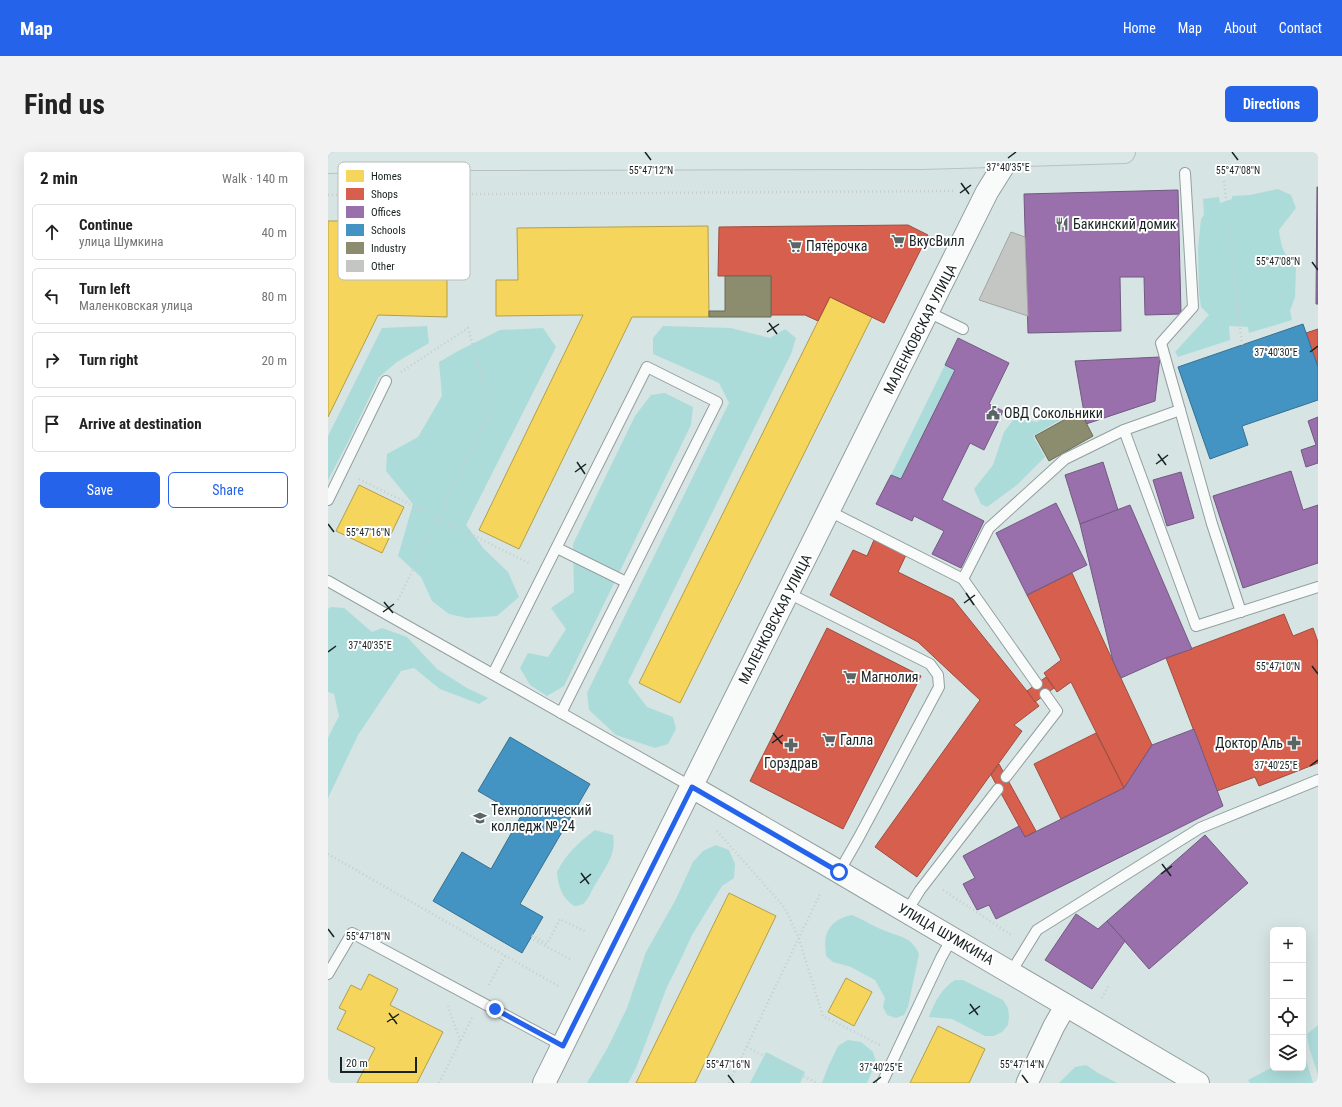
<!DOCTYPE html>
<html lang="en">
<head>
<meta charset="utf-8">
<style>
  body { margin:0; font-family:"Roboto Condensed",sans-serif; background:#f2f2f2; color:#222 }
  .controls { position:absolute; right:12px; bottom:12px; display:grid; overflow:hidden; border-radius:6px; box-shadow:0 4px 16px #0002 }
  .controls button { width:36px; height:36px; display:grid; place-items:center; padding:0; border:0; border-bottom:1px solid #e0e0e0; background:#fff; color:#222; font:20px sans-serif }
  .scale { position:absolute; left:12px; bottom:10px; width:77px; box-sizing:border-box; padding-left:4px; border:2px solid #182222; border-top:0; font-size:11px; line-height:14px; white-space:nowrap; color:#182222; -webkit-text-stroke:3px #fff; paint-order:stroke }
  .stop { position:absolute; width:12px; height:12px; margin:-9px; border:3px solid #2563eb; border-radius:50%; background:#fff }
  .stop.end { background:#2563eb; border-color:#fff; box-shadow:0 1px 4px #0008 }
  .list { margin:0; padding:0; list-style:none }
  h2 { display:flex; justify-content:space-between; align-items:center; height:52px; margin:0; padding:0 16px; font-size:17px }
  h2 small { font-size:13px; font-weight:400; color:#767676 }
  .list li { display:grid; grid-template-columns:26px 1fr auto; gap:12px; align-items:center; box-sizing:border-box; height:56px; margin:0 8px 8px; padding:0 8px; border:1px solid #e0e0e0; border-radius:6px }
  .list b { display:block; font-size:15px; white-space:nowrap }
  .list p { margin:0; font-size:13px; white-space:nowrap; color:#767676 }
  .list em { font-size:13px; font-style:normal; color:#767676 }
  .actions { display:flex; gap:8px; padding:12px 16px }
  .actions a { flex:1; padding:9px 0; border:1px solid #2563eb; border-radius:6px; text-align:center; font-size:14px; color:#2563eb }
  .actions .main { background:#2563eb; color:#fff }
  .icon { flex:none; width:22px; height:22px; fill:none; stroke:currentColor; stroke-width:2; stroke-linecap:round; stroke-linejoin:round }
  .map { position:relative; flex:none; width:990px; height:931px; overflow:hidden; border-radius:6px }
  header { display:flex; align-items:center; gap:24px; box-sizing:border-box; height:56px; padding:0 20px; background:#2563eb; color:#fff }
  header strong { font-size:19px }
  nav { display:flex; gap:22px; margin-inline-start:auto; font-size:14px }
  .intro { display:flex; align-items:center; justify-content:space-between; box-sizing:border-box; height:96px; padding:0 24px }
  h1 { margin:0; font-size:28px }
  .button { padding:10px 18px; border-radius:6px; background:#2563eb; color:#fff; font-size:14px; font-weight:700 }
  main { display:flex; gap:24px; padding:0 24px }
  aside { flex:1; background:#fff; border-radius:6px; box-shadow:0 4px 16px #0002 }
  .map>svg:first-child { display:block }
  .green { fill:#acdcda }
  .homes { fill:#f6d55c; stroke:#b39f4b }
  .shops { fill:#d6604d; stroke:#9d4d40 }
  .offices { fill:#9970ab; stroke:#725982 }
  .schools { fill:#4393c3; stroke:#367193 }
  .industry { fill:#8c8c6e; stroke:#696c57 }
  .building { fill:#c3c6c3; stroke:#a2a5a3 }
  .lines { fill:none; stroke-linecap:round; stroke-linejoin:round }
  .service-casing { stroke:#939e9e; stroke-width:12 }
  .minor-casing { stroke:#939e9e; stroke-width:23 }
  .tertiary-casing { stroke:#939e9e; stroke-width:24 }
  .primary-casing { stroke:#bac1c0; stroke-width:24 }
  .path { stroke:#c8cdcc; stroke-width:2.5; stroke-dasharray:1 3; stroke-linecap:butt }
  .service { stroke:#f9fbfb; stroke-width:10 }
  .minor { stroke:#f9fbfb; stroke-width:21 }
  .tertiary { stroke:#f9fbfb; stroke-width:22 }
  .primary { stroke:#d9e7e6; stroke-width:22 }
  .route { stroke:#2563eb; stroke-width:5 }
  .ticks { fill:none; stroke:#182222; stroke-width:1.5 }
  .labels { text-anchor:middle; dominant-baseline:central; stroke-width:4; stroke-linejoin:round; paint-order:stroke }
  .poi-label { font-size:14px; fill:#182222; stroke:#fff; text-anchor:start }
  .street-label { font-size:14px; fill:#182222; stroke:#fff }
  .key { fill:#fff; stroke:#babdbd; stroke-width:1 }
  .key-label { font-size:11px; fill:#182222 }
  .ticks-label { font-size:10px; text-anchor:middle; fill:#182222; stroke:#fff; stroke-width:4; stroke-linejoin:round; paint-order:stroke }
</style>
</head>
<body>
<header>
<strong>Map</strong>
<nav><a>Home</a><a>Map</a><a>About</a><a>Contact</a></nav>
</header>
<div class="intro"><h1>Find us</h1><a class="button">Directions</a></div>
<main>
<aside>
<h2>2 min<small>Walk · 140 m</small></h2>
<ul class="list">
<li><svg class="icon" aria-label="ahead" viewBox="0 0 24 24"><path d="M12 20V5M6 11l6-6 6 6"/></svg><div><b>Continue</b><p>улица Шумкина</p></div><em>40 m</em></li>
<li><svg class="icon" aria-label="left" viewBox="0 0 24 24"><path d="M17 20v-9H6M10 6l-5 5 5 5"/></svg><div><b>Turn left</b><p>Маленковская улица</p></div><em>80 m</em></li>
<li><svg class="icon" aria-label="right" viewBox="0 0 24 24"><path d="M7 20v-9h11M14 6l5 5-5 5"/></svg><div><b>Turn right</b></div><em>20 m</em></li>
<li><svg class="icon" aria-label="arrive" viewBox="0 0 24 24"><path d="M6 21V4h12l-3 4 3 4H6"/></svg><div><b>Arrive at destination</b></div></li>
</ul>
<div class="actions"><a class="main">Save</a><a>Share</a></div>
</aside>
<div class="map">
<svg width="990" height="931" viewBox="0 0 990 931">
  <rect width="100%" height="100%" fill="#d6e4e3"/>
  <g class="green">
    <path d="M950 37 963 43 968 56 951 78C953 95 956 103 968 116L967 145 962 159 964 168 921 181 920 175 901 174 902 188 850 205 847 200 881 163 873 155 871 141 870 96 873 67 876 63 875 47 891 45 892 51 904 47V44L922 43Z"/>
    <polygon points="99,174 101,191 69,210 51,225 21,288 0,328 0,284 54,176"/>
    <polygon points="335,174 403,176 442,186 457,177 468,186 463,202 300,530 319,555 345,565 348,577 340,592 327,596 288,583 261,558 259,541 401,251 391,231 325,202 325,186"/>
    <polygon points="215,176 228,195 138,373 156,397 180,420 191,445 169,464 139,466 121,462 104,449 93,425 70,404 85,352 58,319 59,302 90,285 114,244 111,210 130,199 172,178"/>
    <polygon points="617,213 627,218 573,327 563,323"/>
    <polygon points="337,241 365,255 363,273 236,534 219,544 202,533 192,516 200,501 220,505 238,477 223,456 246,440 245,392 307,264 323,243"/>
    <polygon points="730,260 739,264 705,284 717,305 689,333 659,355 653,352 646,337 665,313 676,280 685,268 694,266 708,270"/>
    <polygon points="3,455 16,456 44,480 54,476 79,485 109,517 139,536 160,546 151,552 112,537 86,516 73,519 30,583 0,646 0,586 11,564 6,542 0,540 0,457"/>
    <path d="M267 678 285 683C289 702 276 718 267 733 263 739 261 747 255 752 252 753 249 754 246 754 234 746 230 734 229 720 238 702 251 690 267 678Z"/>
    <polygon points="388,693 401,698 407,712 406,726 394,734 364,783 352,809 339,835 308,916 300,931 259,931 280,895 299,856 318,800 347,749 365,710 375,699"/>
    <path d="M524 763C535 767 544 774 555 778 571 785 583 784 591 802L580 855 576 863 568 866 559 863 555 855 557 846 547 828 523 815 505 810 498 804C498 798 496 790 498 784 501 772 512 765 524 763Z"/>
    <path d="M627 828H635L675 848 680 856 681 865 680 873 674 880 666 884H657L624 867 601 865C606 851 614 836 627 828Z"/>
    <polygon points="990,873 990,923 981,895 979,882"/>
    <polygon points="520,888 533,890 545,900 548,910 539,931 494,931 500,915 510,894"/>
    <polygon points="975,898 985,931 922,931 920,928 945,915 945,916 975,916"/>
    <polygon points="438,900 477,920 472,931 422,931"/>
    <polygon points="758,913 770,921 789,931 731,931 747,915"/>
  </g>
  <g class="homes">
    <polygon points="0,69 119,69 119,165 50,163 0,265"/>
    <polygon points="380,74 381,165 304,165 191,397 151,378 255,163 168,164 168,128 190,128 189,76"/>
    <polygon points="502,145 544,165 352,551 311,531"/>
    <polygon points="31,333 76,355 54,401 8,379"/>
    <polygon points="401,741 448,764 367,931 308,931"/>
    <polygon points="41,822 70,837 62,853 115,880 89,931 29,931 47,896 9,877 18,859 11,856 23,833 33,838"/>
    <polygon points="518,826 544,840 526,874 500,860"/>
    <polygon points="610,874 657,897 641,931 582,931"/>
  </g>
  <g class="shops">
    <polygon points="580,73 600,83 556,171 502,145 490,169 477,163 443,163 443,124 390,124 391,75"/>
    <polygon points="990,177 990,215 978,181"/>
    <polygon points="546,388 578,403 570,420 625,447 711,554 686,573 694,579 589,725 547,695 652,548 590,490 502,443 525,398 539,404"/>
    <polygon points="744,421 824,593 796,636 743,530 729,540 716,521 733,508 699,443"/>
    <polygon points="956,462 965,484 985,476 990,490 990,611 931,634 927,625 889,639 838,506"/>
    <polygon points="499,476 593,524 515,677 422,629"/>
    <polygon points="718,525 726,536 707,550 699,539"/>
    <polygon points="768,581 796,636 733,667 706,612"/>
    <polygon points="671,612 708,679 697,685 663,623"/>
  </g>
  <g class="offices">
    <polygon points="989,35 990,35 990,152 988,152"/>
    <polygon points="850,38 853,162 817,163 816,125 792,125 793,179 700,181 696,42"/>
    <polygon points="630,186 681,211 661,252 675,259 656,298 642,291 614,348 656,369 633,416 604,402 616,379 586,364 584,369 548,352 563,323 573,327 627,218 617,213"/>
    <polygon points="832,205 827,249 758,272 747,209"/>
    <polygon points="990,265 990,311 978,315 973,298 988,293 980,269"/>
    <polygon points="775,310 790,358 752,372 737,323"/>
    <polygon points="963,319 975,358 990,353 990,411 915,436 885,344"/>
    <polygon points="853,320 866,366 839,374 825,328"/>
    <polygon points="728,351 759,413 699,443 668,381"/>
    <polygon points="802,353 864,497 838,506 793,526 785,509 752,372"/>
    <polygon points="866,577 895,654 668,767 661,753 649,758 635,732 647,726 635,704 691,674 697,685 796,636 824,593"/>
    <polygon points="877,683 920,731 821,817 779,769"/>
    <polygon points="748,762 770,777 779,769 797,789 764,837 717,808"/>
  </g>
  <g class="schools">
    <polygon points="975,172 990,215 990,248 914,274 920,293 882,307 850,215"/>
    <polygon points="182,585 262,632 192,752 215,765 194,801 105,749 134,700 163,717 193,664 150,639"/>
  </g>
  <g class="industry">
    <polygon points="397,124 443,124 443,165 381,165 381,159 397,159"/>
    <polygon points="752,259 765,284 721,309 707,284"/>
  </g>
  <polygon class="building" points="683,80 697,85 700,164 651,148"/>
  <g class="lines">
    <g class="service-casing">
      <g id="service">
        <polyline points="600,160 635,177"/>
        <polyline points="852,258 884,372 913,460"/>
        <polyline points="796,278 868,474 990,435"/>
        <polyline points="0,348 58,229"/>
        <polyline points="501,359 635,427 709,532"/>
        <polyline points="229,396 298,430"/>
        <polyline points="635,427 661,376 737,307 796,278 852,258 833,191 865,155 857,21"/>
        <polyline points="0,429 364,635"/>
        <polyline points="460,441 602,512 610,523 611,535 531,685 511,720"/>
        <polyline points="165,522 319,215 389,250 233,561"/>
        <polyline points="678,625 729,559 717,542"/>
        <polyline points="579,759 592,738 670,637"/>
        <polyline points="683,820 709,778 872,676 990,628"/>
        <polyline points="0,822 24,781 235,894"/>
        <polyline points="554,931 613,806 624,786"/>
      </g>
    </g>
    <g class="minor-casing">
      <polyline id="minor" points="699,931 726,874 738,853"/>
    </g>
    <g class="tertiary-casing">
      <g id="tertiary">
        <polyline points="364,635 496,711 870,931"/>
        <polyline points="216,931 659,40 684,0"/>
      </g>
    </g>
    <g class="primary-casing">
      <polyline id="primary" points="0,10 139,7 593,6 796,0"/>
    </g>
    <g class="path">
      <polyline points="896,29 914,193"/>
      <polyline points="0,43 628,39"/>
      <polyline points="31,327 201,411"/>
      <polyline points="70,448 163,258 140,176 73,220"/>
      <polyline points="389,679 457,756 471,787 495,864 552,893"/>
      <polyline points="0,702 230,834"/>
      <polyline points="615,738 685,784"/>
      <polyline points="204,783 219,792 232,767 258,780"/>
      <polyline points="204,784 206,788 244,808"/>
      <polyline points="161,833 177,804"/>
      <polyline points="774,846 781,833"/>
      <polyline points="120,854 132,889"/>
      <polyline points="419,895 489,931"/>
      <polyline points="111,931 144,866"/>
      <polyline points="401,931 493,740"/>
    </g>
    <use href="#service" class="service"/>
    <use href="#minor" class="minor"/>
    <use href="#tertiary" class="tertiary"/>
    <use href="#primary" class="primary"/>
  </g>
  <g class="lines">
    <polyline class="route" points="167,857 235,894 364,635 511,720"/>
  </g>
  <path class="ticks" d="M317 0 323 8M904 0 910 8M680 6 688 0M633 31 641 42M632 41 643 33M984 110 990 118M441 171 449 182M439 180 451 172M982 200 990 194M830 302 838 313M249 310 257 322M828 312 840 303M247 320 258 312M0 372 6 380M638 441 646 453M56 450 65 461M636 451 647 443M55 460 66 452M0 500 8 494M984 514 990 522M445 581 454 592M444 591 455 583M982 614 990 608M834 712 843 724M253 721 261 732M833 722 844 714M252 731 263 722M0 777 6 785M642 852 650 863M61 861 69 872M641 862 652 854M59 870 71 862M400 923 406 931M694 923 700 931M545 931 553 925"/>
  <defs>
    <g id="restaurant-bare" transform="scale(1.08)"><path d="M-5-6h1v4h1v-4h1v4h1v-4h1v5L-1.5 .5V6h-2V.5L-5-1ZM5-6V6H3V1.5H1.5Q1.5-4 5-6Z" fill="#5a6666" stroke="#fff" stroke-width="2.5" paint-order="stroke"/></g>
    <g id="supermarket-bare" transform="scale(1.08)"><path d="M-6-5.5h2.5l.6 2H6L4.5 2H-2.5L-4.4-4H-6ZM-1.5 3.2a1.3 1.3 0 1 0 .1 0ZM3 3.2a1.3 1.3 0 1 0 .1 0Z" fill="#5a6666" stroke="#fff" stroke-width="2.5" paint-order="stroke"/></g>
    <g id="civic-bare" transform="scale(1.08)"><path d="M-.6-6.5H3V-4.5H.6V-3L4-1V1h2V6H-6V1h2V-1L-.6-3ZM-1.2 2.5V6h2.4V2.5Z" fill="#5a6666" stroke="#fff" stroke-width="2.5" paint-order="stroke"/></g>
    <g id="pharmacy-bare" transform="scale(1.08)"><path d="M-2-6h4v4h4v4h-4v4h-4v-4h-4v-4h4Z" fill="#5a6666" stroke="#fff" stroke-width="2.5" paint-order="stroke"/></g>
    <g id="university-bare" transform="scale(1.08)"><path d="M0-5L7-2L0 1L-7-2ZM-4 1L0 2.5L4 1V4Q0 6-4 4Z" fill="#5a6666" stroke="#fff" stroke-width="2.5" paint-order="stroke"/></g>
  </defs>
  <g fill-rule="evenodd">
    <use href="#restaurant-bare" x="734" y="72"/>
    <use href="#supermarket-bare" x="570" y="89"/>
    <use href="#supermarket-bare" x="467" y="94"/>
    <use href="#civic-bare" x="665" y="261"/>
    <use href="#supermarket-bare" x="522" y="525"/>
    <use href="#supermarket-bare" x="501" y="588"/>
    <use href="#pharmacy-bare" x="966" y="591"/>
    <use href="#pharmacy-bare" x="463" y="593"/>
    <use href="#university-bare" x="152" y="666"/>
  </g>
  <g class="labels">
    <g class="poi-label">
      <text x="745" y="72">Бакинский домик</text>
      <text x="581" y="89">ВкусВилл</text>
      <text x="478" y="94">Пятёрочка</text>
      <text x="676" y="261">ОВД Сокольники</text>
      <text x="533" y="525">Магнолия</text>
      <text x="512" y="588">Галла</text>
      <text x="955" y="591" text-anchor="end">Доктор Аль</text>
      <text x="463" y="611" text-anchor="middle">Горздрав</text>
      <text x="163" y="658">Технологический<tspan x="163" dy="16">колледж № 24</tspan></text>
    </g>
    <g class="street-label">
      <text transform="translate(592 177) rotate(-63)">МАЛЕНКОВСКАЯ УЛИЦА</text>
      <text transform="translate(447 467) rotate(-63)">МАЛЕНКОВСКАЯ УЛИЦА</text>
      <text transform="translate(618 782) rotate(30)">УЛИЦА ШУМКИНА</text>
    </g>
  </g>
  <rect x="10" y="10" width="132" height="118" rx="6" class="key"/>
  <rect x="18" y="18" width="18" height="12" fill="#f6d55c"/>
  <rect x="18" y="36" width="18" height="12" fill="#d6604d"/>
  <rect x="18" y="54" width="18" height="12" fill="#9970ab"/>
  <rect x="18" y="72" width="18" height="12" fill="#4393c3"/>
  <rect x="18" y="90" width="18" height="12" fill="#8c8c6e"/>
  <rect x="18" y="108" width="18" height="12" fill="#c3c6c3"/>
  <g class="key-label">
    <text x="43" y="28">Homes</text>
    <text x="43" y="46">Shops</text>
    <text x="43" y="64">Offices</text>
    <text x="43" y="82">Schools</text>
    <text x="43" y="100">Industry</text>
    <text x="43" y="118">Other</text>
  </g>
  <g class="ticks-label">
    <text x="680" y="19">37°40'35"E</text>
    <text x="323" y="22">55°47'12"N</text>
    <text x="910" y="22">55°47'08"N</text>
    <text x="950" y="113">55°47'08"N</text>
    <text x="948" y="204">37°40'30"E</text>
    <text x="40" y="384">55°47'16"N</text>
    <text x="42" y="497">37°40'35"E</text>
    <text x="950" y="518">55°47'10"N</text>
    <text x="948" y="617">37°40'25"E</text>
    <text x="40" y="788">55°47'18"N</text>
    <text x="400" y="916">55°47'16"N</text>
    <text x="694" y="916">55°47'14"N</text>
    <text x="553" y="919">37°40'25"E</text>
  </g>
</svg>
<div class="controls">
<button>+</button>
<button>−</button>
<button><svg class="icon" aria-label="locate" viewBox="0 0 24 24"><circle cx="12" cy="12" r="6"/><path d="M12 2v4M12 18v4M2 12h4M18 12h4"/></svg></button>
<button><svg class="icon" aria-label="layers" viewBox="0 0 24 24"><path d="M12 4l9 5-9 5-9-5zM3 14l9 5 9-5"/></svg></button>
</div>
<div class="scale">20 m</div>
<div class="stop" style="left:511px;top:720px"></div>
<div class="stop end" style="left:167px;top:857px"></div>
</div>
</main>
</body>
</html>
